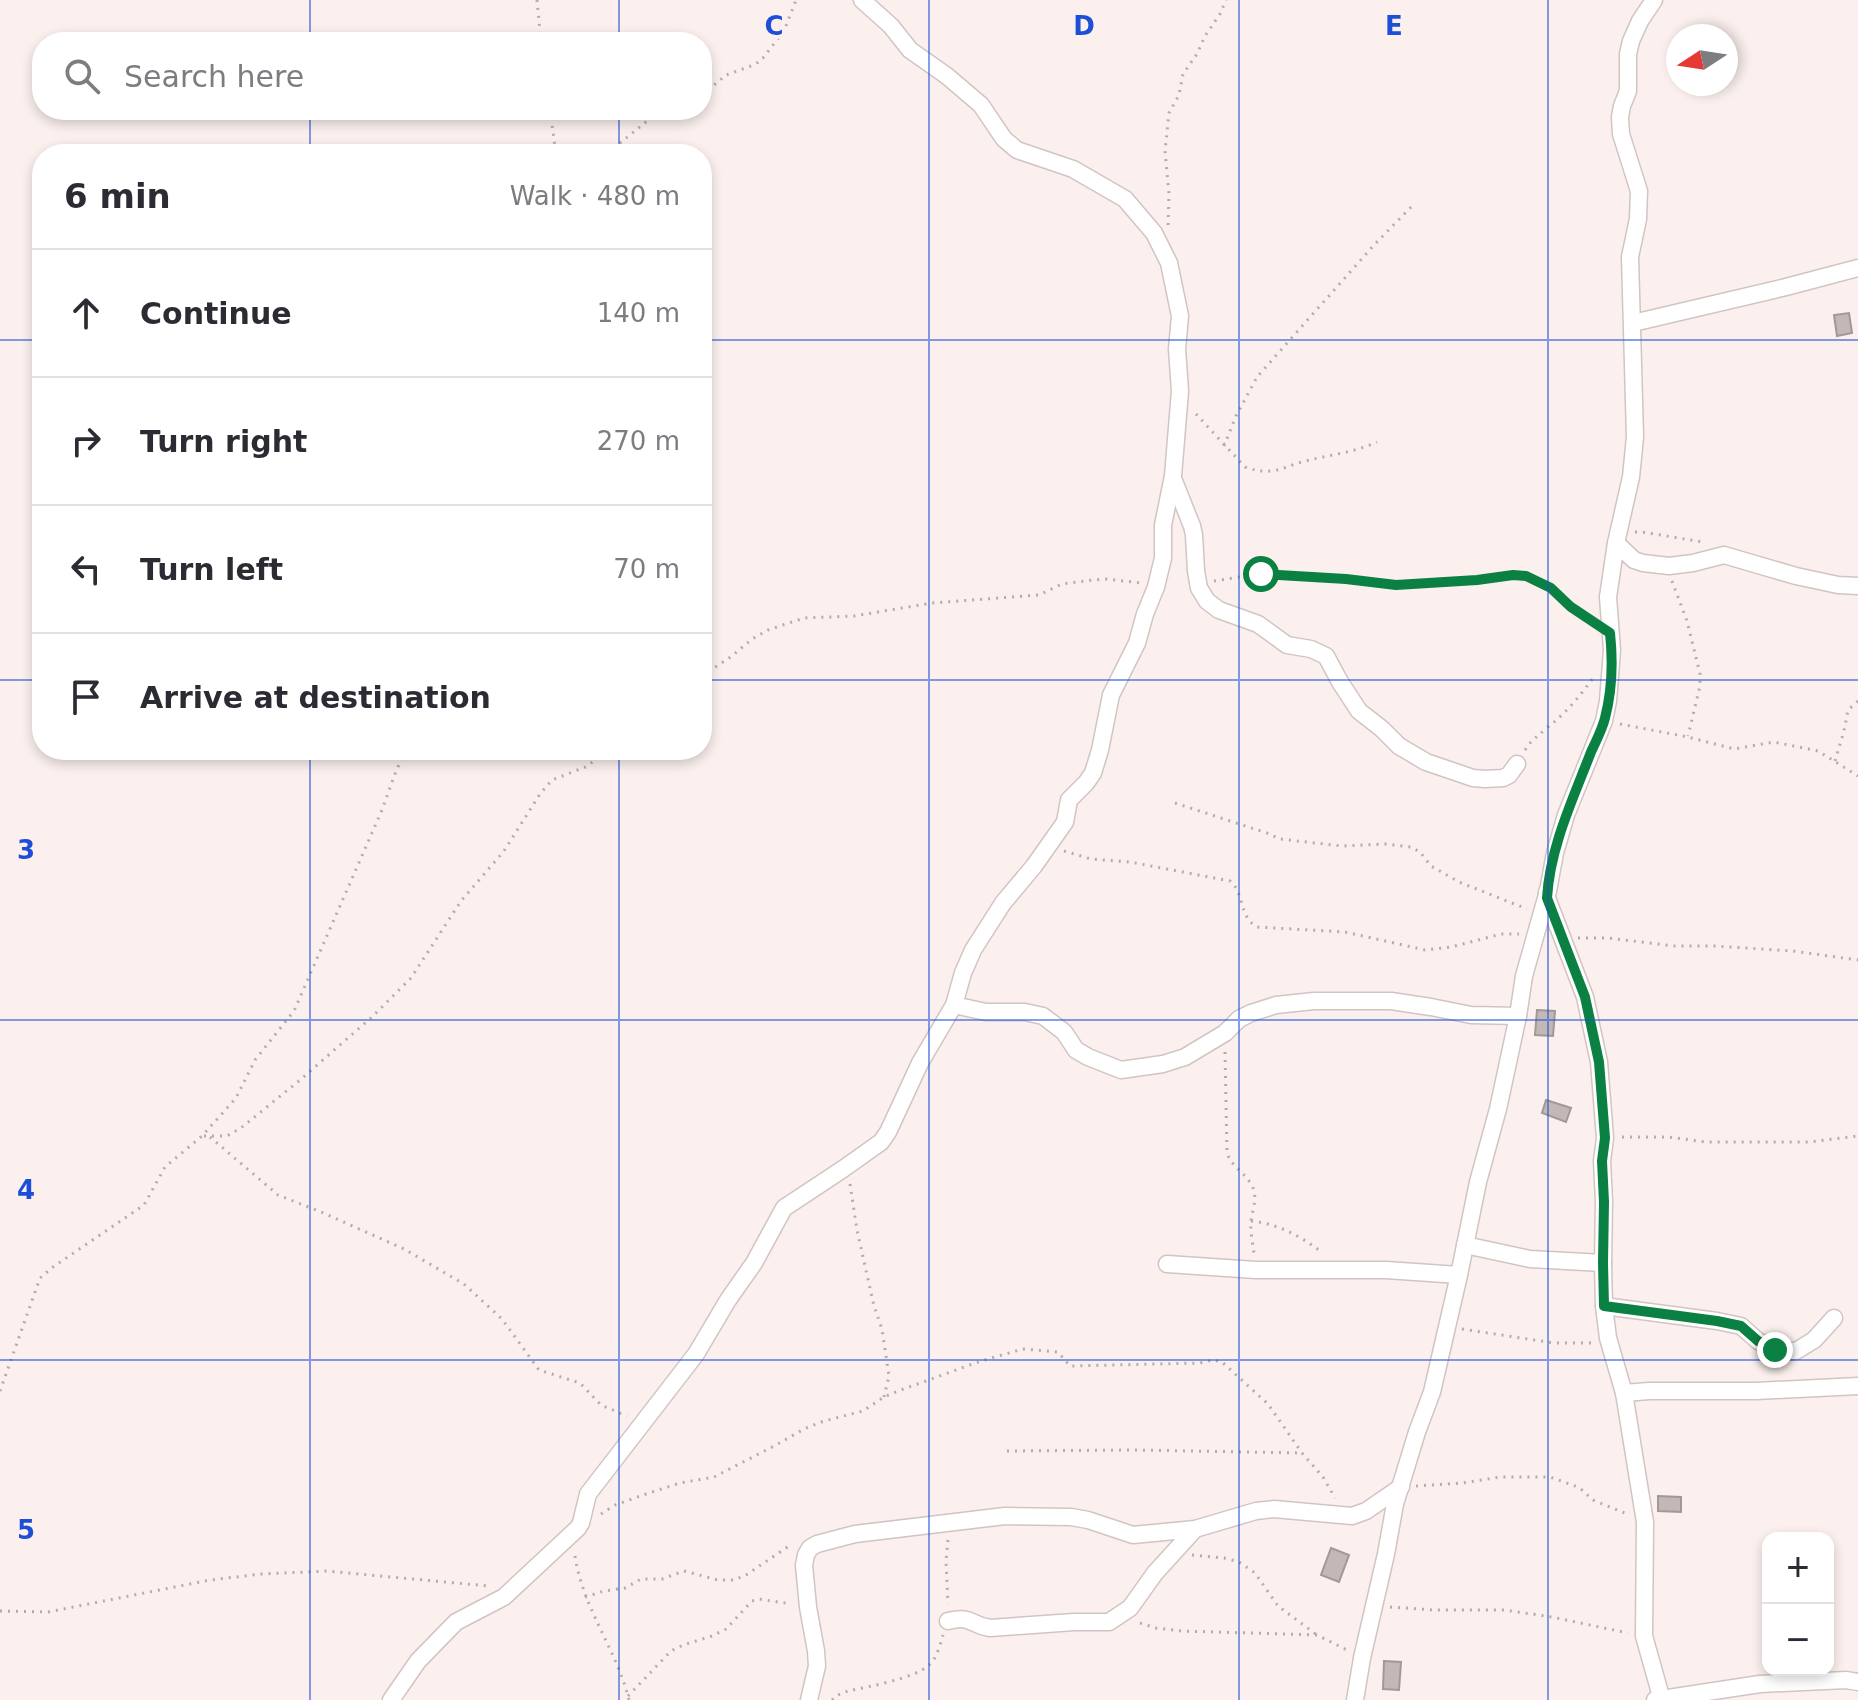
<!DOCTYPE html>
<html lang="en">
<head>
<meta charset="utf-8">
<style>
  body { margin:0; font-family:"DejaVu Sans",sans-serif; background:#f2f2f3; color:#2b2b33 }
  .controls { position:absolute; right:24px; bottom:24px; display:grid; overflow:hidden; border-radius:16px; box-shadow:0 4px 12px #0003 }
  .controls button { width:72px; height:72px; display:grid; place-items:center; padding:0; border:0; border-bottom:2px solid #e1e1e2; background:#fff; color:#2b2b33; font:40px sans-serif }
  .compass { position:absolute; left:1666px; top:24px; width:72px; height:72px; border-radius:50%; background:#fff; box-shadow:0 4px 12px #0003; rotate:258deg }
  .stop { position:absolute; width:24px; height:24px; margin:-18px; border:6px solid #0b8043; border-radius:50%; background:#fff }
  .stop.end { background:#0b8043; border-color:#fff; box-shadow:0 2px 8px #0008 }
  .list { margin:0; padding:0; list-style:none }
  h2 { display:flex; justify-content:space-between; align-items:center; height:104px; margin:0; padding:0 32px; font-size:34px }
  h2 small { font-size:26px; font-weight:400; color:#7c7c81 }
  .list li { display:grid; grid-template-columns:52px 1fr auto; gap:24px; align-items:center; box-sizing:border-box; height:128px; padding:0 32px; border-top:2px solid #e1e1e2 }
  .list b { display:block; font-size:30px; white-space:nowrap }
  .list em { font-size:26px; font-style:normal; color:#7c7c81 }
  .icon { flex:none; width:44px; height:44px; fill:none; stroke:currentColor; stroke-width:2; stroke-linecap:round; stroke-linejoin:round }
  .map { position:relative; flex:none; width:1858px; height:1700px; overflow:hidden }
  .search { position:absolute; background:#fff; box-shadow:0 4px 12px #0003; left:32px; top:32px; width:680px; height:88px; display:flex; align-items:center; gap:20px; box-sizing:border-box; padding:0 28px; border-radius:32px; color:#7c7c81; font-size:30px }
  .panel { position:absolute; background:#fff; box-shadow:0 4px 12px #0003; left:32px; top:144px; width:680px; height:616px; border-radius:32px }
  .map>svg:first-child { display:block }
  .building { fill:#c3b8b6; stroke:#a29895; stroke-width:2 }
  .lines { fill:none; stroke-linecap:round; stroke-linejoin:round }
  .street-casing { stroke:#d0c5c3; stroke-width:19 }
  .path { stroke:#b5acaa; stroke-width:3; stroke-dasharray:2 6; stroke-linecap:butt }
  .street { stroke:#fff; stroke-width:16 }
  .route { stroke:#0b8043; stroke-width:10 }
  .grid { fill:none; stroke:#1d4ed8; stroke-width:2; stroke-opacity:0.55 }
  .grid-label { font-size:26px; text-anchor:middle; font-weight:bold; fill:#1d4ed8; stroke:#fbf0ed; stroke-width:8; stroke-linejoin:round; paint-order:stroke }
</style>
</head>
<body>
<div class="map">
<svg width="1858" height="1700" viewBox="0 0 1858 1700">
  <rect width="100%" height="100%" fill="#fbf0ed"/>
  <g class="building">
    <polygon points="1849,313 1852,333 1837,336 1834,315"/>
    <polygon points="1537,1010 1555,1011 1553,1036 1535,1035"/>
    <polygon points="1546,1100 1571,1108 1566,1122 1542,1113"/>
    <polygon points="1658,1496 1681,1497 1681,1512 1658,1511"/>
    <polygon points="1331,1548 1349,1555 1339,1582 1321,1575"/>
    <polygon points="1384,1661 1401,1662 1399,1690 1383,1689"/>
  </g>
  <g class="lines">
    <g class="street-casing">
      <g id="street">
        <polyline points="1633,323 1786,287 1858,268"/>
        <polyline points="1174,481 1192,526 1194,535 1196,571 1199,588 1207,601 1219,610 1258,624 1287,645 1311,649 1326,656 1340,682 1359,711 1382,729 1399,746 1426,762 1473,778 1485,779 1503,778 1509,775 1517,764"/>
        <polyline points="1616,543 1634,560 1643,563 1669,566 1693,563 1724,555 1796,576 1838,585 1858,586"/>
        <polyline points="1547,892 1547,898 1585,997 1599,1062 1605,1138 1602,1161 1604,1202 1603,1263 1604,1306 1608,1338 1624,1393 1645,1522 1644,1636 1662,1700"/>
        <polyline points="954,1005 986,1012 1025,1012 1043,1016 1064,1032 1076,1050 1088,1057 1121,1070 1163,1064 1185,1057 1225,1033 1239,1019 1251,1013 1276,1005 1314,1001 1391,1001 1431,1007 1471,1015 1518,1016"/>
        <polyline points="1465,1245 1530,1259 1603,1263"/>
        <polyline points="1167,1264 1256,1270 1386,1270 1459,1275"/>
        <polyline points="1604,1306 1717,1321 1741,1326 1758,1341 1775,1350 1788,1351 1796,1351 1814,1340 1834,1318"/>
        <polyline points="1624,1393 1649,1391 1756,1391 1858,1386"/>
        <path d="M948 1621C973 1615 969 1625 990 1628L1074 1622H1109L1130 1608 1155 1573 1195 1529"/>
        <polyline points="391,1700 418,1661 456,1622 504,1597 578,1528 581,1523 588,1494 696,1354 728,1300 754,1263 784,1208 843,1169 881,1142 888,1132 920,1063 954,1005 963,973 973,950 1003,903 1034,866 1065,822 1069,800 1086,783 1093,773 1100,750 1111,695 1137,643 1145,614 1156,587 1163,558 1163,525 1173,476 1180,391 1177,349 1180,316 1169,263 1154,233 1125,199 1073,169 1017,150 1004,139 981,105 947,76 910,50 891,26 862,0"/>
        <polyline points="809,1700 817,1666 816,1651 808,1607 804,1565 806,1555 810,1548 817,1544 855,1534 1005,1516 1071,1517 1088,1520 1133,1535 1195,1529 1256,1511 1274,1509 1352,1516 1366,1511 1401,1487"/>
        <polyline points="1355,1700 1362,1658 1386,1554 1395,1504 1417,1432 1432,1392 1459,1275 1478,1182 1498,1109 1518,1016 1524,976 1548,891 1555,853 1566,815 1604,721 1608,701 1612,650 1608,597 1616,543 1631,477 1635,437 1630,257 1638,219 1639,191 1621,134 1620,117 1622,106 1628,91 1628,54 1631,41 1640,21 1654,0"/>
        <polyline points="1655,1700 1760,1684 1846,1680 1858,1682"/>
      </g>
    </g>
    <g class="path">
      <polyline points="537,0 541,42"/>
      <polyline points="702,95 726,75 756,64 763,58 784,31 796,0"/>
      <polyline points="550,110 556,154"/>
      <path d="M608 154C624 138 643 126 659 110"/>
      <polyline points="1168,225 1169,194 1165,151 1169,113 1179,95 1183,74 1197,54 1205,36 1220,14 1226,0"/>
      <path d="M1196 414 1245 467C1254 470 1261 472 1271 471 1281 470 1291 465 1302 462 1327 455 1353 453 1377 442"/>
      <polyline points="1224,446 1236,416 1257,377 1374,245 1414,204"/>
      <polyline points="1635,532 1642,532 1703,542"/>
      <polyline points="1214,581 1252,575 1276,574 1346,579 1396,585 1477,580 1513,575 1526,576 1551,588 1571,607 1594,622"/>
      <polyline points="1672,581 1687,621 1700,674 1700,686 1688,736"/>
      <polyline points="702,676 732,656 752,639 768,630 804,618 854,616 932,603 1039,595 1062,584 1094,580 1107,579 1141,583"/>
      <polyline points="1620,724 1688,737 1734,749 1774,742 1818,751 1858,776"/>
      <path d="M1525 750C1531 740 1539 735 1548 727 1566 713 1580 696 1593 678"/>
      <polyline points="1835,761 1844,731 1848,710 1858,701"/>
      <polyline points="1175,803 1267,833 1280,839 1342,846 1385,844 1411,847 1420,852 1431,866 1459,882 1527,909"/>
      <path d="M1064 851 1091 859 1130 862 1230 881C1245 893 1238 916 1257 927L1345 932 1425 950 1451 947 1501 934H1519"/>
      <polyline points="1578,938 1608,938 1674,946 1714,946 1793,951 1858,960"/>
      <path d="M1225 1052 1227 1153C1232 1167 1244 1172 1251 1184 1259 1197 1252 1209 1251 1222 1250 1232 1253 1244 1254 1254"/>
      <polyline points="204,1136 227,1136 241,1128 300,1080 372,1017 411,978 461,901 504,851 540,794 552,780 588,766 605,750"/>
      <polyline points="210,1137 278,1195 321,1212 404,1249 464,1284 502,1319 539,1370 580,1383 601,1405 627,1416"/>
      <polyline points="1622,1137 1668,1137 1706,1142 1810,1142 1858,1136"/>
      <polyline points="850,1184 857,1230 874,1306 882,1329 889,1376 884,1397"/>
      <path d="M1251 1221C1279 1224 1300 1236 1323 1253"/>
      <polyline points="1462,1329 1554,1343 1593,1343"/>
      <polyline points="0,1391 40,1278 53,1267 144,1205 165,1167 202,1136 236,1098 255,1060 294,1011 382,810 396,771 402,758 410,750"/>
      <polyline points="1007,1451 1136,1450 1302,1453"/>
      <polyline points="1416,1486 1463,1483 1500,1477 1550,1477 1575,1486 1582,1490 1593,1500 1627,1514"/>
      <polyline points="601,1514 615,1505 646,1494 680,1483 714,1477 776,1445 804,1429 824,1421 863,1411 884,1397 898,1391 981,1361 1023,1349 1058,1352 1070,1366 1200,1363 1213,1360 1222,1362 1268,1404 1302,1453 1323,1477 1335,1498"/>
      <polyline points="948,1540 946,1561 948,1604"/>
      <polyline points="1192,1555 1224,1558 1239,1562 1255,1573 1278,1606 1317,1635"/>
      <path d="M575 1556C583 1609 616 1648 629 1700"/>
      <polyline points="585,1597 604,1591 625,1588 641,1579 662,1579 684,1571 718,1580 734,1580 746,1575 792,1544"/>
      <polyline points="1390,1607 1433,1610 1504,1610 1552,1617 1628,1633"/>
      <polyline points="0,1611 48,1612 210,1580 262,1574 327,1571 488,1586"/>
      <polyline points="1140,1623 1156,1628 1182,1631 1317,1635 1347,1650"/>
      <polyline points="628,1696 671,1651 683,1645 712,1636 726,1629 752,1601 759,1599 791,1604"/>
      <path d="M832 1700 838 1695 848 1691C867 1687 916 1678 929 1665 937 1658 940 1645 943 1635"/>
    </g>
    <use href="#street" class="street"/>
  </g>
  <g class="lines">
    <path class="route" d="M1261 574 1346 579 1396 585 1477 580 1513 575 1526 576 1551 588 1571 607 1610 633C1613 661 1612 691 1605 718 1602 730 1596 741 1591 752 1573 799 1550 847 1547 898L1585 997 1599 1062 1605 1138 1602 1161 1604 1202 1603 1263 1604 1306 1717 1321 1741 1326 1758 1341 1775 1350"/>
  </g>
  <path class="grid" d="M310 0V42M619 0V42M929 0V1700M1239 0V1700M1548 0V1700M310 110V154M619 110V154M0 340H42M702 340H1858M0 680H42M702 680H1858M310 750V1700M619 750V1700M0 1020H1858M0 1360H1858"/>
  <g class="grid-label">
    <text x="774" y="35">C</text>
    <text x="1084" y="35">D</text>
    <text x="1394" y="35">E</text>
    <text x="26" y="859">3</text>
    <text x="26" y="1199">4</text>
    <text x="26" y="1539">5</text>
  </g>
</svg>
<div class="controls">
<button>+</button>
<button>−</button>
</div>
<svg class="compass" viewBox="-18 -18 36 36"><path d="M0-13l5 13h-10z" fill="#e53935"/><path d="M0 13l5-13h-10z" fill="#7c7c81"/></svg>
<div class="stop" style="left:1261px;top:574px"></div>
<div class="stop end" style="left:1775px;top:1350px"></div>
<div class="search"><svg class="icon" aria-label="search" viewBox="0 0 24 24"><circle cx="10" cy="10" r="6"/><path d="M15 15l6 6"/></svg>Search here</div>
<section class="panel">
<h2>6 min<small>Walk · 480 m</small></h2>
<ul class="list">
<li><svg class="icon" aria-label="ahead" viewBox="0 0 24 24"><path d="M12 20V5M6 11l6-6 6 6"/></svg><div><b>Continue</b></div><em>140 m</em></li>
<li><svg class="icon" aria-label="right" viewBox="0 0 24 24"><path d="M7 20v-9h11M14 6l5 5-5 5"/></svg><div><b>Turn right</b></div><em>270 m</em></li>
<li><svg class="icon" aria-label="left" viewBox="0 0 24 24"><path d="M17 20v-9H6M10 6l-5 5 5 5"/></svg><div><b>Turn left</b></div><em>70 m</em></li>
<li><svg class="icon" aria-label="arrive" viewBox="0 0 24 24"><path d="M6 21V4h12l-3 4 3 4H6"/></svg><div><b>Arrive at destination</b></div></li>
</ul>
</section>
</div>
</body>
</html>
